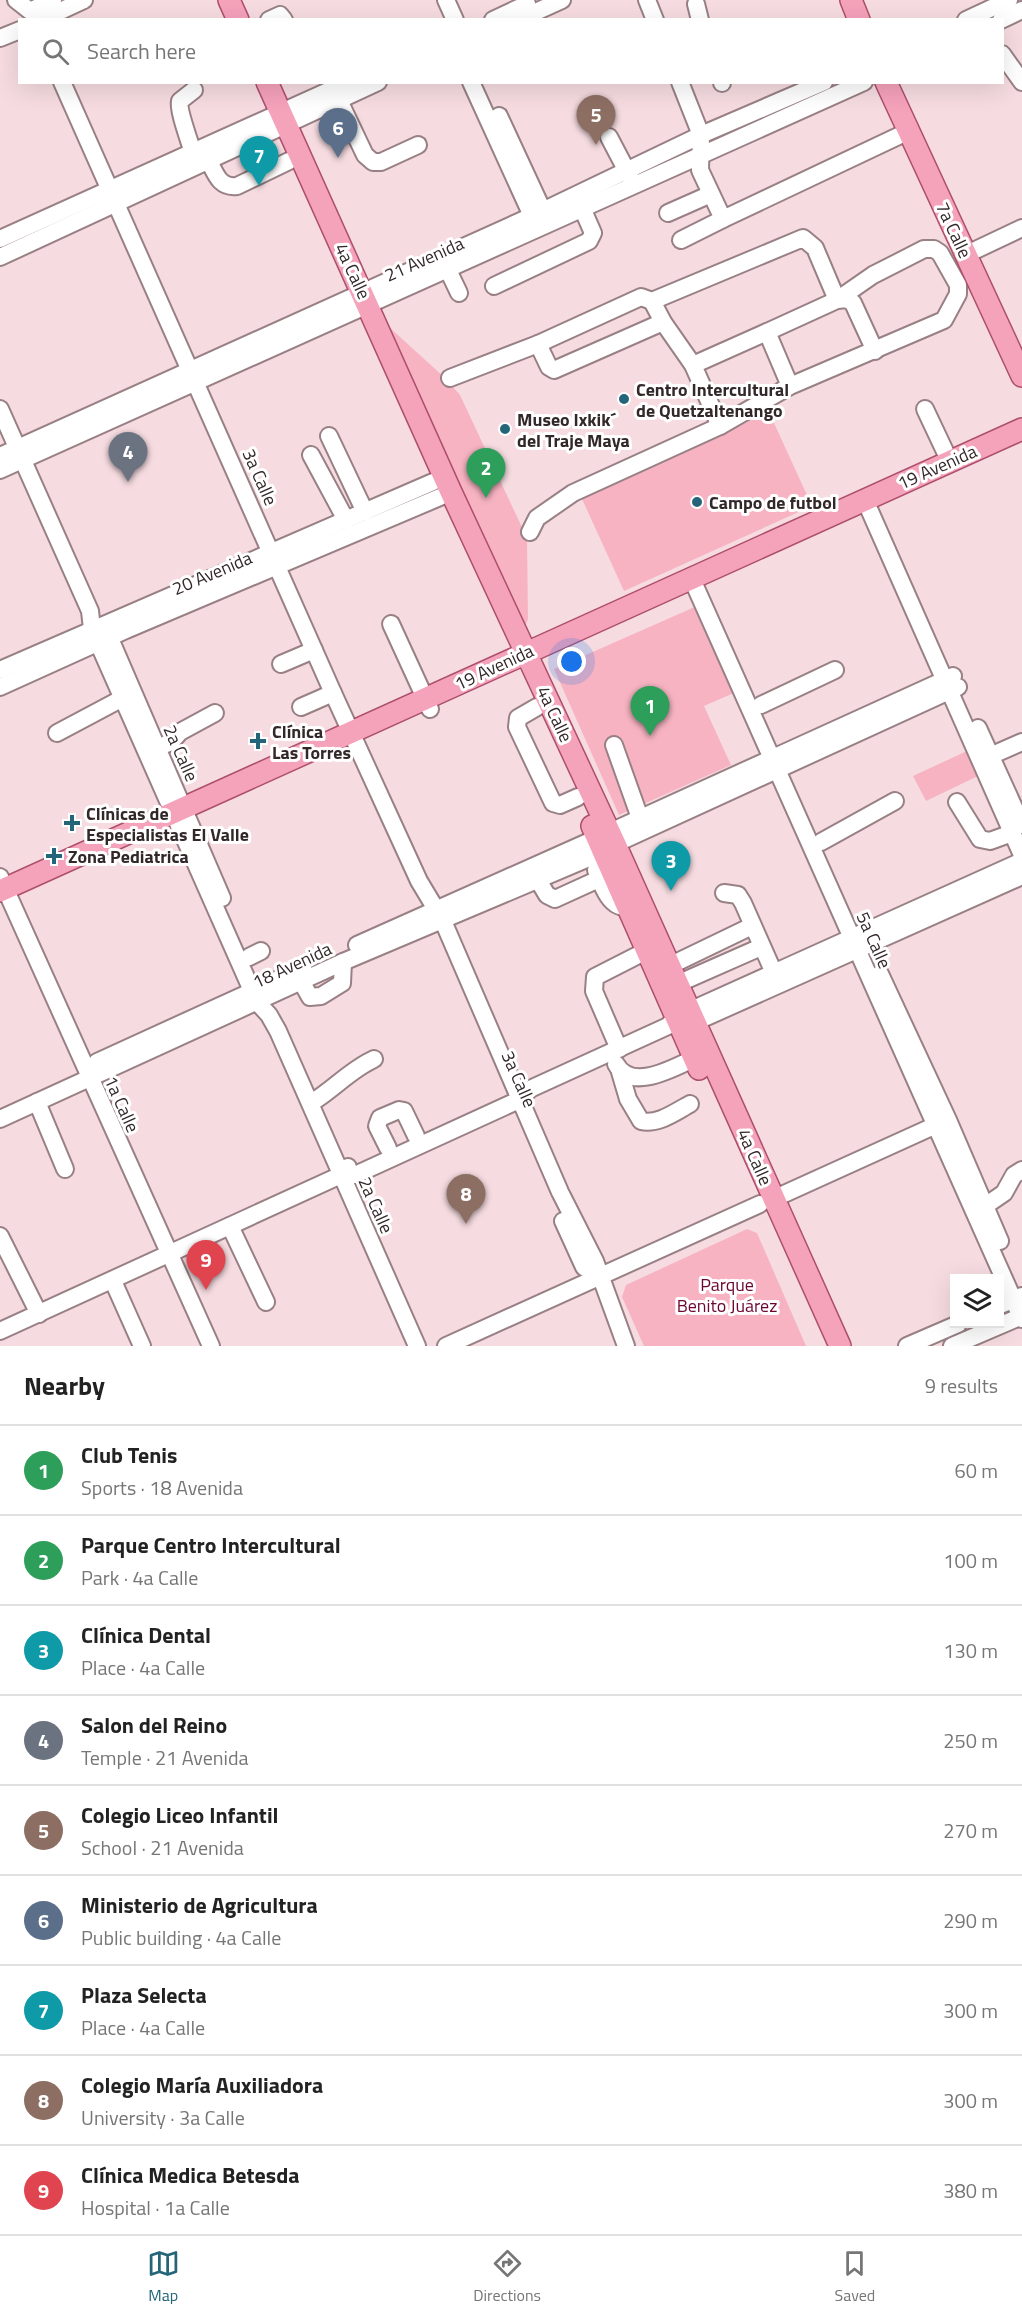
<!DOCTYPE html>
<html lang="en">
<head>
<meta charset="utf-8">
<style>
  body { margin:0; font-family:"Titillium Web",sans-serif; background:#f2f2f2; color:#222 }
  .controls { position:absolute; right:18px; bottom:18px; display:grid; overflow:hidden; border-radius:0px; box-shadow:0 6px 24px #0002 }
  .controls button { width:54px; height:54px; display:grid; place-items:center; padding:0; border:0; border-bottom:2px solid #e0e0e0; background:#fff; color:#222; font:30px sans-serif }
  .you { position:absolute; left:572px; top:662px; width:21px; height:21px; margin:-15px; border:4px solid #fff; border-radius:50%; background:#1a73e8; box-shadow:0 0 0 9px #1a73e833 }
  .badge { display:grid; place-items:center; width:39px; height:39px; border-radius:50%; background:#246579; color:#fff; font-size:20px; font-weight:700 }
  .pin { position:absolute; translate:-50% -50px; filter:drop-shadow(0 2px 3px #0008) }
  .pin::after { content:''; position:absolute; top:32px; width:21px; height:18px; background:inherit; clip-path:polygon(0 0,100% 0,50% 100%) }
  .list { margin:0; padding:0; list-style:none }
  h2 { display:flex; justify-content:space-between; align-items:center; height:78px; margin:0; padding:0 24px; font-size:26px }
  h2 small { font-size:20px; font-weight:400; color:#767676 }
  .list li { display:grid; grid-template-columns:39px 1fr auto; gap:18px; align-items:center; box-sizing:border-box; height:90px; padding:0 24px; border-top:2px solid #e0e0e0 }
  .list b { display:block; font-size:22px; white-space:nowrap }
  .list p { margin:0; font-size:20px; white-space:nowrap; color:#767676 }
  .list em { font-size:20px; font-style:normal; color:#767676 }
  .icon { flex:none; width:33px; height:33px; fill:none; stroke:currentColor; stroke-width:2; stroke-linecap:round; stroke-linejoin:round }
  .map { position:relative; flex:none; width:1022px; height:1346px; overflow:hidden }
  .search { position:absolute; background:#fff; box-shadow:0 6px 24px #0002; left:18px; right:18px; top:18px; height:66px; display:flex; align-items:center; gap:15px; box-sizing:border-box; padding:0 21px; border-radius:0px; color:#767676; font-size:22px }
  .sheet { height:888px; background:#fff }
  nav { display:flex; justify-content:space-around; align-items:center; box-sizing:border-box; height:84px; border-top:2px solid #e0e0e0; background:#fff; font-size:16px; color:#767676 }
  nav a { display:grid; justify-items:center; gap:3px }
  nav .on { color:#246579 }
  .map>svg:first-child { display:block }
  .green { fill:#f7b3c2 }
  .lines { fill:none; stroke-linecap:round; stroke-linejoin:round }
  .minor-casing { stroke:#988085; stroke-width:20 }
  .major-casing { stroke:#ad4f6a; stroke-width:24 }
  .minor { stroke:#fff; stroke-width:16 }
  .major { stroke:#f5a2bb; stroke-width:21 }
  .poi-dot { fill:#246579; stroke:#fff; stroke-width:2 }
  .labels { text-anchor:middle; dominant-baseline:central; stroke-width:6; stroke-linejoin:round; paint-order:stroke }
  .street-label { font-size:18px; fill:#32282a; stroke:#fff }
  .poi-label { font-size:18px; font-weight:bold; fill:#32282a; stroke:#fff; text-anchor:start }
  .park-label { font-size:18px; fill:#6c0630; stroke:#fff }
</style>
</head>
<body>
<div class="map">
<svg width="1022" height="1346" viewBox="0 0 1022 1346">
  <rect width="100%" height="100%" fill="#f6dce1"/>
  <g class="green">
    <polygon points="389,327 444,377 460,395 527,538 528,619 526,624 523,624 445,457"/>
    <polygon points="769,412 812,506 624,591 582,499"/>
    <polygon points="697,606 736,692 704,706 731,765 619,815 554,669"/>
    <polygon points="967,751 978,776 926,801 913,776"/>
    <polygon points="747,1229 757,1233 806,1346 644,1346 622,1297 626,1285"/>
  </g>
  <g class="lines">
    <g class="minor-casing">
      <g id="minor">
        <polyline points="16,0 30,11 53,0"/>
        <polyline points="446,0 455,20"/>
        <polyline points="647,0 655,20"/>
        <polyline points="696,4 700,20"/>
        <polyline points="41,20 84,0"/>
        <polyline points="269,20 280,15 284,20"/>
        <polyline points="493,20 527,4"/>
        <polyline points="518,20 562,0"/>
        <polyline points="966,20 1009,0"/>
        <polyline points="1001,20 1022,10"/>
        <polyline points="0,38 20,30"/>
        <polyline points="1002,54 1022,82"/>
        <polyline points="62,82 333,693 419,881 443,921 560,1192 595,1261 626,1346"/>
        <polyline points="471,82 532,216"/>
        <polyline points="680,82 701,135 700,170 723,219 681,240"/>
        <polyline points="722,82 722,83"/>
        <path d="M194 90 180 101C177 110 193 150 196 163"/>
        <polyline points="335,92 365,155 373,162 381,162 418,145"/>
        <polyline points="499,116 543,211"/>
        <polyline points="609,137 631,179"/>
        <path d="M209 161C216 175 220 188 237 186L289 161"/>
        <polyline points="668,213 711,194"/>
        <polyline points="723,219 909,131"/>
        <polyline points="0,239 348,82"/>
        <polyline points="965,255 1022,228"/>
        <polyline points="0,257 378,82"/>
        <polyline points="448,270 459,293"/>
        <polyline points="494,286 589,241 593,233 579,201"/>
        <polyline points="652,301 663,322 693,365"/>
        <polyline points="538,344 549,367 554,370 663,322"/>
        <polyline points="450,378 538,344 641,297 652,301 803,238 815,248 837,300 847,299 853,303 875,351"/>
        <polyline points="0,409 90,611 92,629 257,1002 269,1015 278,1031 417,1346"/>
        <polyline points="925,409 950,462"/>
        <polyline points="720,426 693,365 767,332"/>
        <polyline points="329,436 365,512"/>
        <polyline points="311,455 346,520"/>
        <polyline points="0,456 532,216 701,135 824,82"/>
        <polyline points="0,470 864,82"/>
        <polyline points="865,500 1022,855"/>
        <polyline points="530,532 537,518 573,493 720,426 790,386 944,320 958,294 958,285 940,253 934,249 924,249 873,275 837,300 767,332 790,386"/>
        <polyline points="691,577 1022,1319"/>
        <polyline points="391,624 430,709"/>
        <polyline points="105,627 222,898"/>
        <polyline points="281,664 314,650"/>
        <polyline points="0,670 433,482"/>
        <polyline points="0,687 126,630 440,497"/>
        <polyline points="761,705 835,670"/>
        <polyline points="301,707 333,693"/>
        <polyline points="537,707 518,718 517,727 553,803 560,805 578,797"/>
        <polyline points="978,728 1022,825"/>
        <polyline points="57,733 121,699"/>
        <polyline points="614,745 640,818"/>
        <polyline points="157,748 171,742 180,732 215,713"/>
        <polyline points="981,760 1022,742"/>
        <polyline points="957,802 980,839 990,841 1012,833"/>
        <polyline points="610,832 953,676"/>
        <polyline points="821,842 895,801"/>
        <polyline points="615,844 958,687"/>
        <path d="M596 870C602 885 609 908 627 907"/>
        <polyline points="0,877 211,1346"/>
        <polyline points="538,880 547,895 555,899 612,873"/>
        <polyline points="724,893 738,895 743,903 774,973"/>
        <polyline points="357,945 597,838"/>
        <polyline points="249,957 261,951"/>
        <polyline points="669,966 752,926"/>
        <polyline points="880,974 948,1120 1000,1241"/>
        <polyline points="301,981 310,997 321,996 342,983 343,962"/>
        <polyline points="677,984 761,947"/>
        <polyline points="684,1027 1022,876"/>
        <polyline points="619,1049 594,991 595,977 646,951"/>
        <polyline points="97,1062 303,968"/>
        <path d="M616 1064C631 1093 675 1067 695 1058"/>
        <path d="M620 1072 628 1099 641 1121C658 1125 675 1112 690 1104"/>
        <polyline points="37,1102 65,1169"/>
        <path d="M311 1103C334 1089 350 1070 374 1059"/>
        <polyline points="0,1119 343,962 603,852"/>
        <polyline points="388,1148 377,1126 380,1118 399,1110 404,1111 416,1136"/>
        <polyline points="341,1175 355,1175 519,1100 530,1089 668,1026 676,1017 689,1011 1022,861"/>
        <polyline points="773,1199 945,1121"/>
        <polyline points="985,1206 1004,1193 1014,1175 1022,1170"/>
        <polyline points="563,1221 584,1267 599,1277"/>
        <polyline points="230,1226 266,1302"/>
        <polyline points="0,1236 39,1314"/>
        <polyline points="113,1281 142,1346"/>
        <polyline points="1000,1305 1022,1296"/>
        <polyline points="0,1331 341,1175 348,1167"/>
        <polyline points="446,1346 760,1204"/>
        <polyline points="907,1346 958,1324"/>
        <polyline points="952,1346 1022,1316"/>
      </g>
    </g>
    <g class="major-casing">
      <g id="major">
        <polyline points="229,0 238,20"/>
        <polyline points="851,0 859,20"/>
        <polyline points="267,82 451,492 615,844 840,1346"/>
        <polyline points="886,82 1022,376"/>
        <polyline points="592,826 699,1069"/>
        <polyline points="0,891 1022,429"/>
      </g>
    </g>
    <use href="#minor" class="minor"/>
    <use href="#major" class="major"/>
  </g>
  <g class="poi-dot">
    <circle cx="624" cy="399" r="6"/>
    <circle cx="505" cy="429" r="6"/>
    <circle cx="697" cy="502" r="6"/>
    <path d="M255 732h6v6h6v6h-6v6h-6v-6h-6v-6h6z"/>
    <path d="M69 814h6v6h6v6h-6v6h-6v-6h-6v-6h6z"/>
    <path d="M51 847h6v6h6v6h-6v6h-6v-6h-6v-6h6z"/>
  </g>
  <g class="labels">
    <g class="street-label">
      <text transform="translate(954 230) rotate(65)">7a Calle</text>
      <text transform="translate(424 259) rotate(-24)">21 Avenida</text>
      <text transform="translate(353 271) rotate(65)">4a Calle</text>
      <text transform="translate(937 467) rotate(-24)">19 Avenida</text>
      <text transform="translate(260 477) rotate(66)">3a Calle</text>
      <text transform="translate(212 573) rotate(-23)">20 Avenida</text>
      <text transform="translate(494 667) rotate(-25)">19 Avenida</text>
      <text transform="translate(555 714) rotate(65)">4a Calle</text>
      <text transform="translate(181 753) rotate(66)">2a Calle</text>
      <text transform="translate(874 940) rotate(66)">5a Calle</text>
      <text transform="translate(292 965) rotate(-25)">18 Avenida</text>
      <text transform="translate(519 1079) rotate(66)">3a Calle</text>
      <text transform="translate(122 1104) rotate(66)">1a Calle</text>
      <text transform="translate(755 1157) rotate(66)">4a Calle</text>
      <text transform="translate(376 1205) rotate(66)">2a Calle</text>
    </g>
    <g class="poi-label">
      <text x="636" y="389">Centro Intercultural<tspan x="636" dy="21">de Quetzaltenango</tspan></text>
      <text x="517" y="419">Museo Ixkik´<tspan x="517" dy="21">del Traje Maya</tspan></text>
      <text x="709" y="502">Campo de futbol</text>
      <text x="272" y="731">Clínica<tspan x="272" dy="21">Las Torres</tspan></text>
      <text x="86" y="813">Clínicas de<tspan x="86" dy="21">Especialistas El Valle</tspan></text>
      <text x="68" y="856">Zona Pediatrica</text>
    </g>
    <g class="park-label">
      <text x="727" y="1284">Parque<tspan x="727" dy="21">Benito Juárez</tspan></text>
    </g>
  </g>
</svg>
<div class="controls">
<button><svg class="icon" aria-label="layers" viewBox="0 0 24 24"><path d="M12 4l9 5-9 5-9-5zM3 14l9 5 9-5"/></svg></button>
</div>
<div class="you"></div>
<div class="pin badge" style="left:650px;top:736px;background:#2e9e5b">1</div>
<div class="pin badge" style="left:486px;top:498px;background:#2e9e5b">2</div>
<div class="pin badge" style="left:671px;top:891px;background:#0f9aa8">3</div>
<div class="pin badge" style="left:128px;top:482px;background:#6b7280">4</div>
<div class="pin badge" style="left:596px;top:145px;background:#8d6e63">5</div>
<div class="pin badge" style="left:338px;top:158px;background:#5c6f8a">6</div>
<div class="pin badge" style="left:259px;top:186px;background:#0f9aa8">7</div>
<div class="pin badge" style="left:466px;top:1224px;background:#8d6e63">8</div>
<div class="pin badge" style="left:206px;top:1290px;background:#e0444e">9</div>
<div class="search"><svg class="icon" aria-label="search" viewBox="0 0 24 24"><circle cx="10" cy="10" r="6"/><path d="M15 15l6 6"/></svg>Search here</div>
</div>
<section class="sheet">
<h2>Nearby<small>9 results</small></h2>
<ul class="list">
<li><span class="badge" style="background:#2e9e5b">1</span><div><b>Club Tenis</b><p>Sports · 18 Avenida</p></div><em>60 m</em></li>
<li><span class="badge" style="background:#2e9e5b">2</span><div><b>Parque Centro Intercultural</b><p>Park · 4a Calle</p></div><em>100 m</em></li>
<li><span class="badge" style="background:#0f9aa8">3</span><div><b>Clínica Dental</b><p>Place · 4a Calle</p></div><em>130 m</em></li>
<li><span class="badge" style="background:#6b7280">4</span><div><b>Salon del Reino</b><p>Temple · 21 Avenida</p></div><em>250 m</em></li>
<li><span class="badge" style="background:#8d6e63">5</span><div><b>Colegio Liceo Infantil</b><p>School · 21 Avenida</p></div><em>270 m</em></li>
<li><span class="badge" style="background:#5c6f8a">6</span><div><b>Ministerio de Agricultura</b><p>Public building · 4a Calle</p></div><em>290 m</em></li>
<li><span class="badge" style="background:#0f9aa8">7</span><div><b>Plaza Selecta</b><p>Place · 4a Calle</p></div><em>300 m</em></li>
<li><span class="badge" style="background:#8d6e63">8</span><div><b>Colegio María Auxiliadora</b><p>University · 3a Calle</p></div><em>300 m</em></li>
<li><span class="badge" style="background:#e0444e">9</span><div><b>Clínica Medica Betesda</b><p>Hospital · 1a Calle</p></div><em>380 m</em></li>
</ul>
</section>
<nav>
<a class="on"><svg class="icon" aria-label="map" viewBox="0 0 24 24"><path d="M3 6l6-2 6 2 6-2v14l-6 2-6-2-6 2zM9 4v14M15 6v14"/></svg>Map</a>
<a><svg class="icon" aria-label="directions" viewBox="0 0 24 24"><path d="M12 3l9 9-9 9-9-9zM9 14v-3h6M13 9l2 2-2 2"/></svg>Directions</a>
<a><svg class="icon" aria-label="saved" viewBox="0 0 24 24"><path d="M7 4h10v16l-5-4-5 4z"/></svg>Saved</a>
</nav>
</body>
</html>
